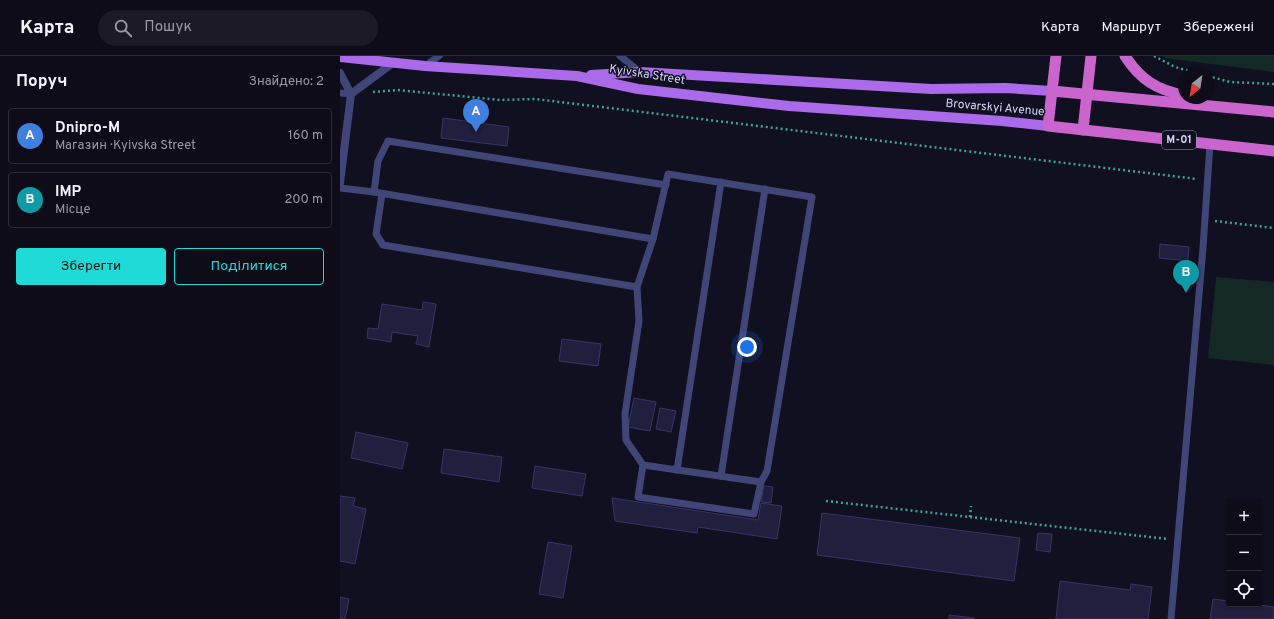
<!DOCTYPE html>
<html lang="uk">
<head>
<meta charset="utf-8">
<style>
  body { margin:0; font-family:Overpass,sans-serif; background:#1b1a25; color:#f1f3f6 }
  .controls { position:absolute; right:12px; bottom:12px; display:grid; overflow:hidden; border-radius:4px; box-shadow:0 1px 3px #0004 }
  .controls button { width:36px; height:36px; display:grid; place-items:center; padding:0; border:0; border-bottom:1px solid #2d2c37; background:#0d0c18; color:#f1f3f6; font:20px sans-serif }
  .compass { position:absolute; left:838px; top:12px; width:36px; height:36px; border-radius:50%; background:#0d0c18; box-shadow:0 1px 3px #0004; rotate:210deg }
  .you { position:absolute; left:407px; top:291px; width:14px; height:14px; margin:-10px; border:3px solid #fff; border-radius:50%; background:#1a73e8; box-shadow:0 0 0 6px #1a73e833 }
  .badge { display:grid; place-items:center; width:26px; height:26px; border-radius:50%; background:#1edbd7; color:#fff; font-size:13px; font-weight:700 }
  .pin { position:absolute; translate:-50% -33px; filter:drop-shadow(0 1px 2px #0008) }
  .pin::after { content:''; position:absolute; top:21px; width:14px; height:12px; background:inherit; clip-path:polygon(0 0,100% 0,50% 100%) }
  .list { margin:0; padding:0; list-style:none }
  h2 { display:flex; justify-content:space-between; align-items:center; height:52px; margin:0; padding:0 16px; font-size:17px }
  h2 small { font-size:13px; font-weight:400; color:#9a9ba2 }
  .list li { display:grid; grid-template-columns:26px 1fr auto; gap:12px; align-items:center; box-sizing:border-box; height:56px; margin:0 8px 8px; padding:0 8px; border:1px solid #2d2c37; border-radius:4px }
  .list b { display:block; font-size:15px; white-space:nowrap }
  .list p { margin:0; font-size:13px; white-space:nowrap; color:#9a9ba2 }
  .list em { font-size:13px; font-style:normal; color:#9a9ba2 }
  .actions { display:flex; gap:8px; padding:12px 16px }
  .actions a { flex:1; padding:9px 0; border:1px solid #1edbd7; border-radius:4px; text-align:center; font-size:14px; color:#1edbd7 }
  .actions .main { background:#1edbd7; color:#111 }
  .icon { flex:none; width:22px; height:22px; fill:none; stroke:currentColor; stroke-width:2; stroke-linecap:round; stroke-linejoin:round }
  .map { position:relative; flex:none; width:934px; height:563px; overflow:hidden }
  header { display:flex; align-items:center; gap:24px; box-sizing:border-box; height:56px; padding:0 20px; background:#0d0c18; border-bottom:1px solid #2d2c37 }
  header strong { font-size:19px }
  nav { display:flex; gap:22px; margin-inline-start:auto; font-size:14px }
  .search { width:280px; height:36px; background:#1b1a25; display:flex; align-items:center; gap:10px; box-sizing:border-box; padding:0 14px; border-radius:22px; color:#9a9ba2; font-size:15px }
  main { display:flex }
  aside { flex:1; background:#0d0c18 }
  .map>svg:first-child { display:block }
  .green { fill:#142925 }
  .building { fill:#211f3e; stroke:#383467 }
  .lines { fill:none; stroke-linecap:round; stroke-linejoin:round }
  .path { stroke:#3ea391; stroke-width:2.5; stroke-dasharray:2 3; stroke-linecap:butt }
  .service { stroke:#414678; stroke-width:7 }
  .minor { stroke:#414678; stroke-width:8 }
  .primary { stroke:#ab6aea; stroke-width:10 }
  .trunk { stroke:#ca65ce; stroke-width:11 }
  .labels { text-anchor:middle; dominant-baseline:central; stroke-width:3; stroke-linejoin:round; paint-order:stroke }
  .shield { fill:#111020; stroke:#9a9ab8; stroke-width:1 }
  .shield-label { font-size:11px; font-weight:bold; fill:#d4d5f9 }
  .street-label { font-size:12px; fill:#d4d5f9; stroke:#111020 }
</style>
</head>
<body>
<header>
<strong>Карта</strong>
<div class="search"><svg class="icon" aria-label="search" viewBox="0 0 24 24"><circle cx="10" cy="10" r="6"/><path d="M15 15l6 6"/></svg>Пошук</div>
<nav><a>Карта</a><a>Маршрут</a><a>Збережені</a></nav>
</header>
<main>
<aside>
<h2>Поруч<small>Знайдено: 2</small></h2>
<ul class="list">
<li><span class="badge" style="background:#3f7fe0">A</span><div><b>Dnipro-M</b><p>Магазин · Kyivska Street</p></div><em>160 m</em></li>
<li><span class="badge" style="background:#0f9aa8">B</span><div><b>ІМР</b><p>Місце</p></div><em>200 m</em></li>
</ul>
<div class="actions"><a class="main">Зберегти</a><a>Поділитися</a></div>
</aside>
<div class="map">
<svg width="934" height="563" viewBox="0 0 934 563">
  <rect width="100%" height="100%" fill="#111020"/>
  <g class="green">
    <polygon points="822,0 934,0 934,16 824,2"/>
    <polygon points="876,221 934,226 934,309 868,302"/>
  </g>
  <g class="building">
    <polygon points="103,62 169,71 167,90 101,82"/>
    <polygon points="820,188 849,191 848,205 819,202"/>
    <polygon points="83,246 96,248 89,291 76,288 78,280 52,276 51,286 27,282 28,272 38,273 42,248 82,254"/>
    <polygon points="222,283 261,288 258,310 219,305"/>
    <polygon points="294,342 316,346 310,375 288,371"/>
    <polygon points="320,352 336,355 331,376 316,373"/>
    <polygon points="16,376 68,387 62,413 11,402"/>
    <polygon points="104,393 162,401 159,426 101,417"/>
    <polygon points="195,410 246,418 242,440 192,432"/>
    <polygon points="424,430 433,431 431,447 421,446"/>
    <polygon points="0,440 15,442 13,450 26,453 15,508 0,505"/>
    <polygon points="272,442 418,464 421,447 442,450 437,483 358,471 357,477 275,465"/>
    <polygon points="482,457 680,482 674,525 477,499"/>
    <polygon points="698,477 712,478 710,496 696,494"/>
    <polygon points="208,486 232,490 223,542 199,538"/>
    <polygon points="720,525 790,534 791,528 812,531 808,563 716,563"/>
    <polygon points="0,541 9,543 5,563 0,563"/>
    <polygon points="873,543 889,545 889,548 911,548 934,551 934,563 870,563"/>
    <polygon points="609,559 634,562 634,563 609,563"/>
  </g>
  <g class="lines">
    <g class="path">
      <polyline points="814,0 835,11 860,18"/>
      <polyline points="868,20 890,26 934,28"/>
      <polyline points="33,36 58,34 160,44 195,43 857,123"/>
      <polyline points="875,165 934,172"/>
      <polyline points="486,445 828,483"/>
      <polyline points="630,461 631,450"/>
    </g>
    <g class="service">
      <polyline points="280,0 300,16"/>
      <polyline points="85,10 99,0"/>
      <polyline points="0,37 11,38"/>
      <polyline points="0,132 34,136 313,183 297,231 299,265 285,358 286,384 303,409 421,426"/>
      <polyline points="34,136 38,105 48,85 326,129"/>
      <polyline points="42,138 36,178 43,189 297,231"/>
      <polyline points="303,409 298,441 414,458 421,426 427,415 472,141 328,118 313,183"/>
      <polyline points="337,414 381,126"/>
      <polyline points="381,420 425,133"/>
      <polyline points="831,563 863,192 870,88"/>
    </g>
    <g class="minor">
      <polyline points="0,17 11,38 0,127"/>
      <polyline points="11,38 54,6"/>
    </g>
    <g class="primary">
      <polyline points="0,1 85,10 237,20 298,33 449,50 662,65 708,70"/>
      <polyline points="251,19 300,16 591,33 666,32 712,35"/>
    </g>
    <g class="trunk">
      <polyline points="716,0 708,70 934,95"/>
      <path d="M785 0C800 23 816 34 844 39"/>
      <polyline points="712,35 934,56"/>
      <polyline points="743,74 751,0"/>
    </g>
  </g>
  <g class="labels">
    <rect class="shield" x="822" y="75" width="34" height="18" rx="3"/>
    <g class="shield-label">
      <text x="839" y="84">М-01</text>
    </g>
    <g class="street-label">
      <text transform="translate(307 19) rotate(9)">Kyivska Street</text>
      <text transform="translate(655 52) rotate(5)">Brovarskyi Avenue</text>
    </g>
  </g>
</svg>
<div class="controls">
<button>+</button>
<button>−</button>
<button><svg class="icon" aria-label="locate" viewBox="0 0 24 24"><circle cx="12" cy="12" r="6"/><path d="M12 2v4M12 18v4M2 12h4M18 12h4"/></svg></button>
</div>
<svg class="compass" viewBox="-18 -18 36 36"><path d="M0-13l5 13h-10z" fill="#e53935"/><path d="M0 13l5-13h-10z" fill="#9a9ba2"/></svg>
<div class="you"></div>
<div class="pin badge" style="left:136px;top:76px;background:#3f7fe0">A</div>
<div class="pin badge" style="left:846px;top:237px;background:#0f9aa8">B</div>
</div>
</main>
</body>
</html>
